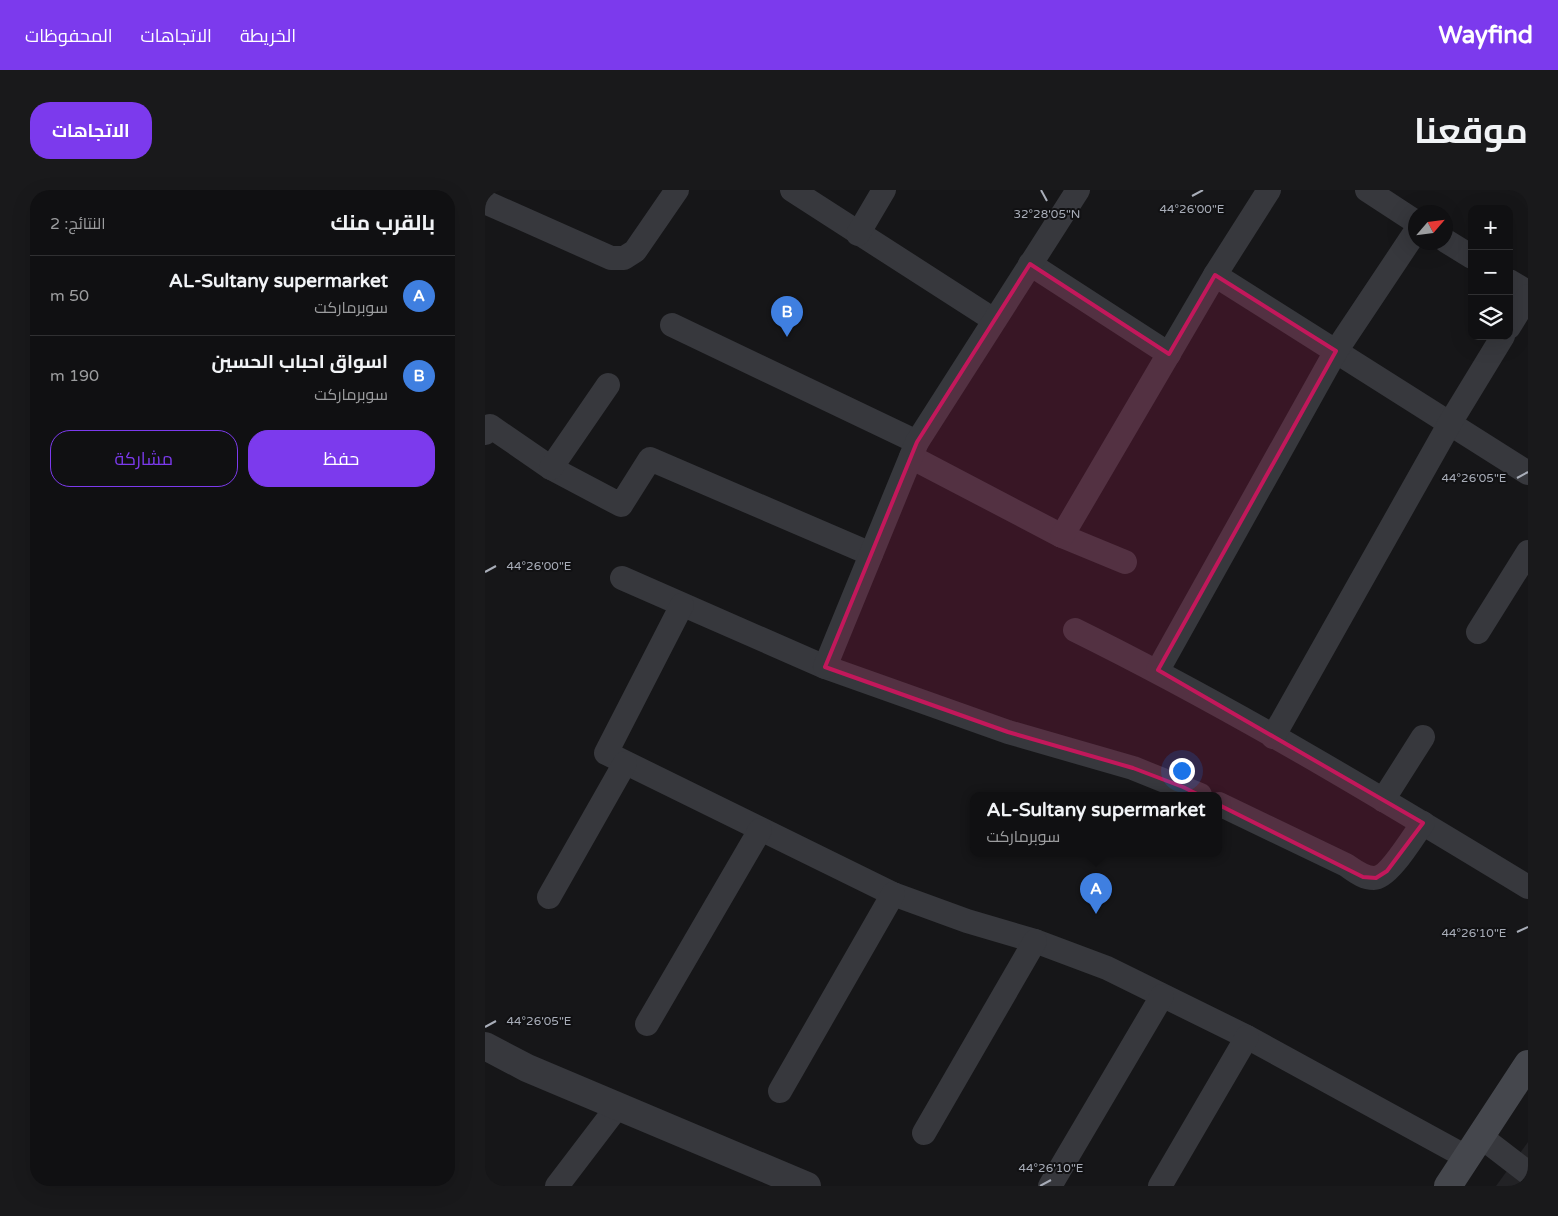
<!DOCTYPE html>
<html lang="ar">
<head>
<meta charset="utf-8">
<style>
  body { margin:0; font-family:"Varela Round",Cairo,sans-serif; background:#19191b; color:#f1f3f6; direction:rtl }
  .controls { position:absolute; right:15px; top:15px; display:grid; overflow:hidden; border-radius:10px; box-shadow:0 5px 20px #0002 }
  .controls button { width:45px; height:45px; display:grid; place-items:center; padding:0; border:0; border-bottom:1px solid #303032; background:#101012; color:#f1f3f6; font:25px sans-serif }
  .compass { position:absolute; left:923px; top:15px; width:45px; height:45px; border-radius:50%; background:#101012; box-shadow:0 5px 20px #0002; rotate:62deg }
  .you { position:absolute; left:696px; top:580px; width:18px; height:18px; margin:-12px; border:4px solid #fff; border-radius:50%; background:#1a73e8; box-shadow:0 0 0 8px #1a73e833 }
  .badge { display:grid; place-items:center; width:32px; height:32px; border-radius:50%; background:#7c3aed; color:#fff; font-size:16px; font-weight:700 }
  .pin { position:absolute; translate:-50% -41px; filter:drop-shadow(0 1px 2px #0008) }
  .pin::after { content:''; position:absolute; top:26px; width:18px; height:15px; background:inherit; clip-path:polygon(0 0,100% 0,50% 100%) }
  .popup { position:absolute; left:485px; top:602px; width:252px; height:65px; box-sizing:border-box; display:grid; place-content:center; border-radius:10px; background:#101012; filter:drop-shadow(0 1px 4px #0005); font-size:16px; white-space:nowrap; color:#9c9d9f }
  .popup b { font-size:19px; color:#f1f3f6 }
  .popup::after { content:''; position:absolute; left:50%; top:100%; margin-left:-10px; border:10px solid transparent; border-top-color:#101012 }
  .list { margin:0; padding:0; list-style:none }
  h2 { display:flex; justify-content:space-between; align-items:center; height:65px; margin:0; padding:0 20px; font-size:21px }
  h2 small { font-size:16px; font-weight:400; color:#9c9d9f }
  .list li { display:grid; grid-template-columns:32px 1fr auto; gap:15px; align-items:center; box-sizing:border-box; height:80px; padding:0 20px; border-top:1px solid #303032 }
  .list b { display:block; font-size:19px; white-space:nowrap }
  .list p { margin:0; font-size:16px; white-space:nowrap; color:#9c9d9f }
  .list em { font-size:16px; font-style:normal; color:#9c9d9f }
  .actions { display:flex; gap:10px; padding:15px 20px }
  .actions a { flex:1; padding:11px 0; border:1px solid #7c3aed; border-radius:20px; text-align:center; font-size:18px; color:#7c3aed }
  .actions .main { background:#7c3aed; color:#fff }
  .icon { flex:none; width:28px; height:28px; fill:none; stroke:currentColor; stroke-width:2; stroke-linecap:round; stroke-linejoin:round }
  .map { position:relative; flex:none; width:1043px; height:996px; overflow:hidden; direction:ltr; border-radius:20px }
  header { display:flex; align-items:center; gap:30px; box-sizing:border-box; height:70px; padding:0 25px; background:#7c3aed; color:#fff }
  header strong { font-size:24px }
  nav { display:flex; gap:28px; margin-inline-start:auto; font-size:18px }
  .intro { display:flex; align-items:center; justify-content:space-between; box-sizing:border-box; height:120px; padding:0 30px }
  h1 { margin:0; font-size:35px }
  .button { padding:12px 22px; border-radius:20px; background:#7c3aed; color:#fff; font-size:18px; font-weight:700 }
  main { display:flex; gap:30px; padding:0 30px }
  aside { flex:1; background:#101012; border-radius:20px; box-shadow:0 5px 20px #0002 }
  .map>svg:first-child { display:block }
  .built { fill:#222225 }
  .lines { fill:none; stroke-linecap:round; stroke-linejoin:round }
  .minor { stroke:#37383d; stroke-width:24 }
  .tertiary { stroke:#37383d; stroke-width:28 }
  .secondary { stroke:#45474d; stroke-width:28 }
  .marked { fill:#c2185b; fill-opacity:0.2; stroke:#c2185b; stroke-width:4; stroke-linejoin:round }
  .ticks { fill:none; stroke:#a8adb8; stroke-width:2 }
  .ticks-label { font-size:12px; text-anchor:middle; fill:#a8adb8; stroke:#111113; stroke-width:4; stroke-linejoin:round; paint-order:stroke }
</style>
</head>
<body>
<header>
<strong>Wayfind</strong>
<nav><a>الخريطة</a><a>الاتجاهات</a><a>المحفوظات</a></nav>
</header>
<div class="intro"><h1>موقعنا</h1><a class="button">الاتجاهات</a></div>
<main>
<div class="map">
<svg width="1043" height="996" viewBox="0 0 1043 996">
  <rect width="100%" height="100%" fill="#161618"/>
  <polygon class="built" points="1043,952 1043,996 1011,996"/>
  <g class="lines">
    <g class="minor">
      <polyline points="307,0 509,130"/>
      <polyline points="882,0 931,32"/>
      <polyline points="0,12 126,68 139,68 150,61 192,0"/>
      <polyline points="373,44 399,0"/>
      <polyline points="961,51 987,67"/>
      <polyline points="545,74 684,164"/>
      <polyline points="730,85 1043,283"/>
      <polyline points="1024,91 1043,102"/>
      <polyline points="187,135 432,252"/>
      <polyline points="1024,137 1043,106"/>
      <polyline points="0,243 5,236 66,278 136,315 165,269 386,364"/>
      <polyline points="426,267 577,346 640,372"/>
      <polyline points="66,278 123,195"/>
      <polyline points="577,346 730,85 784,0"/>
      <polyline points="137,388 340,477 523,542 648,578 715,605"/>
      <polyline points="197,415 121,563 408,704 482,731 550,751 622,778 762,847 983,968"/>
      <path d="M590 440C746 517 895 607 1043 697"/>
      <polyline points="993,442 1043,362"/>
      <polyline points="340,477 432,252 593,0"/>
      <polyline points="673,480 851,161 931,41"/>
      <polyline points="788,547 965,233 1018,146"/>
      <polyline points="898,610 938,547"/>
      <path d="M734 614 861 675C870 681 878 688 889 688 904 688 929 645 938 633"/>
      <polyline points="64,707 140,573"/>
      <polyline points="162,834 275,640"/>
      <polyline points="295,901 408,704"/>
      <polyline points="439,943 550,751"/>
      <polyline points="995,946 1043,983"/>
      <polyline points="72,996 133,916"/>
      <polyline points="565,996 677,806"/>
      <polyline points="675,996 762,847"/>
    </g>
    <polyline class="tertiary" points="0,856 42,878 322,996"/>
    <polyline class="secondary" points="963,996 1043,874"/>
  </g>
  <path class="marked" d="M545 74 684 164 730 85 851 161 673 480 938 633 902 681 891 688 878 687 698 597 648 578 523 542 340 477 432 252Z"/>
  <path class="ticks" d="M556 0 562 11M707 6 718 0M1032 288 1043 282M0 382 11 376M1032 742 1043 737M0 837 11 831M555 996 566 990"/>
  <g class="ticks-label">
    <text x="707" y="23">44°26'00"E</text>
    <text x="562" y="28">32°28'05"N</text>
    <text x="989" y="292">44°26'05"E</text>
    <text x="54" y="380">44°26'00"E</text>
    <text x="989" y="747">44°26'10"E</text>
    <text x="54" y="835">44°26'05"E</text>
    <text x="566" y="982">44°26'10"E</text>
  </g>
</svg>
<div class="controls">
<button>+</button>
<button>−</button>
<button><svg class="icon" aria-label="layers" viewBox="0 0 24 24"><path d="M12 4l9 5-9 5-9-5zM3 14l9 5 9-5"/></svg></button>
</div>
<svg class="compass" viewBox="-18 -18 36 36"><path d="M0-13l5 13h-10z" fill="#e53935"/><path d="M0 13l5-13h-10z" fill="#9c9d9f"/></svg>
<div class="you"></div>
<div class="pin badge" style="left:611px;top:724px;background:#3f7fe0">A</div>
<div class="popup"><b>AL-Sultany supermarket</b>سوبرماركت</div>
<div class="pin badge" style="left:302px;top:147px;background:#3f7fe0">B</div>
</div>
<aside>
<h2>بالقرب منك<small>النتائج: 2</small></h2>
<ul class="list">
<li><span class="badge" style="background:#3f7fe0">A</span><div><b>AL-Sultany supermarket</b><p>سوبرماركت</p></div><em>50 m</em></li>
<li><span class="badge" style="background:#3f7fe0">B</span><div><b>اسواق احباب الحسين</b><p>سوبرماركت</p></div><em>190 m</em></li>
</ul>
<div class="actions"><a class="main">حفظ</a><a>مشاركة</a></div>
</aside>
</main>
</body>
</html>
